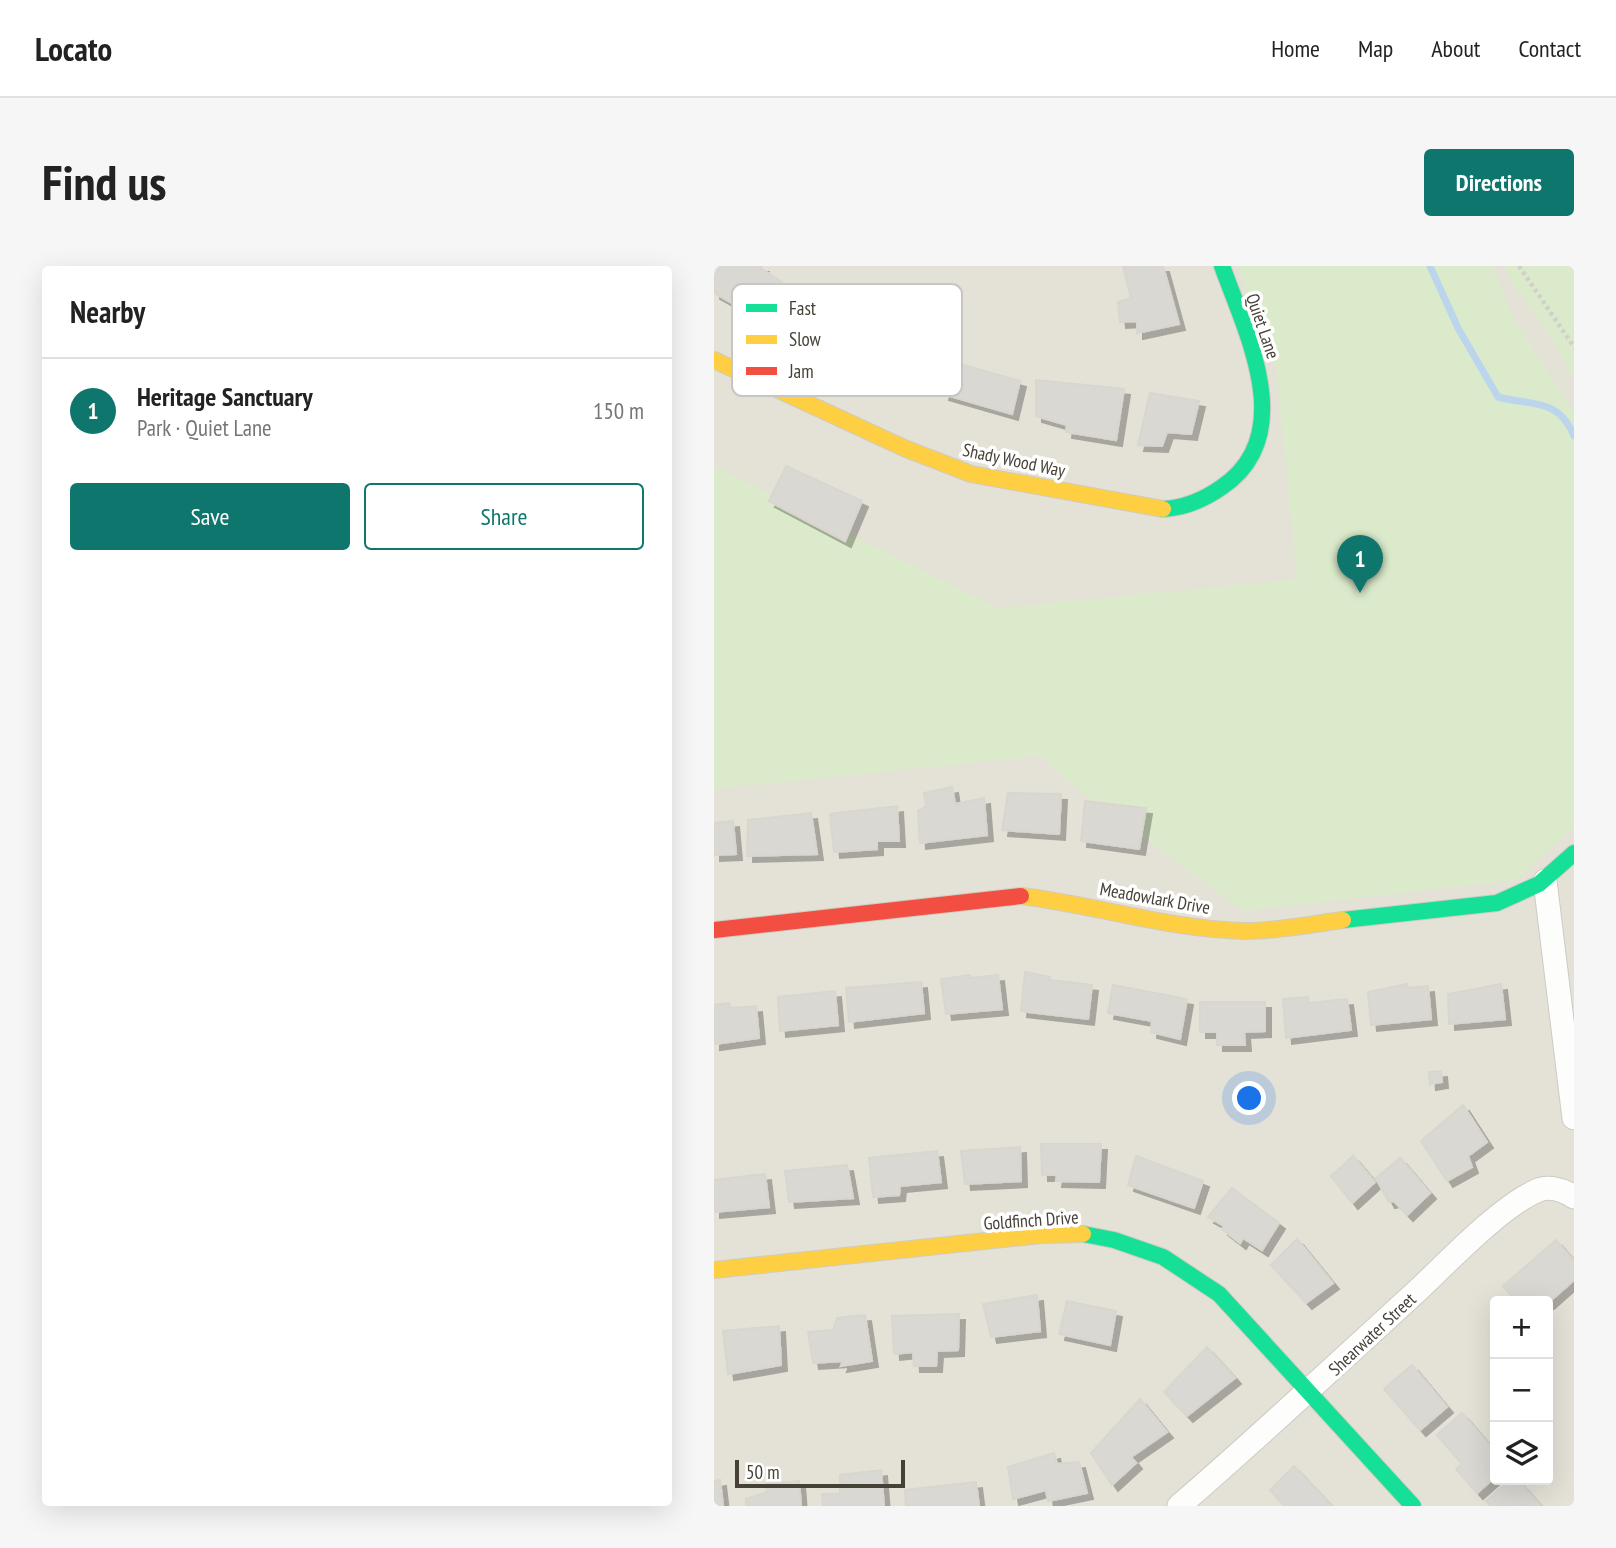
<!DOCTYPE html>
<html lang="en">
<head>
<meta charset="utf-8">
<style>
  body { margin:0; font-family:"PT Sans Narrow",sans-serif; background:#f6f6f6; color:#222 }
  .controls { position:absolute; right:21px; bottom:21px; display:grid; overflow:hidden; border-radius:7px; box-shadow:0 7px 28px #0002 }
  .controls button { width:63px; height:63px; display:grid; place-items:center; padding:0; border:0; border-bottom:2px solid #e0e0e0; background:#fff; color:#222; font:35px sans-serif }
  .scale { position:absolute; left:21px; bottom:18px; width:170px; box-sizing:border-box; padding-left:7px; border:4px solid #464136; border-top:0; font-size:19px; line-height:24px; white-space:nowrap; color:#464136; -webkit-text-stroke:5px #fff; paint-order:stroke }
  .you { position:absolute; left:536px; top:833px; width:24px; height:24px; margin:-18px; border:5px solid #fff; border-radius:50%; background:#1a73e8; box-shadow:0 0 0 10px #1a73e833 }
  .badge { display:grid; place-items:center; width:46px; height:46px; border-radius:50%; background:#0f766e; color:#fff; font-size:23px; font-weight:700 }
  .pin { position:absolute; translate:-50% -58px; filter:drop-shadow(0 2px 4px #0008) }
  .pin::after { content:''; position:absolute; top:37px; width:24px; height:21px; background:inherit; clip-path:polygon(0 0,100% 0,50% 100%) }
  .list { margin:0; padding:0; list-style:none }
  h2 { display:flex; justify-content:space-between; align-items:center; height:91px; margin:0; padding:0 28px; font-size:30px }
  h2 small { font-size:23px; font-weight:400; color:#767676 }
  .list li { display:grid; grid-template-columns:46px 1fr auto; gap:21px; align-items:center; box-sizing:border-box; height:105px; padding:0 28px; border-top:2px solid #e0e0e0 }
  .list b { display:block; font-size:26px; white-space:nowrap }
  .list p { margin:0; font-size:23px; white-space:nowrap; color:#767676 }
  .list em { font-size:23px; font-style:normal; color:#767676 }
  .actions { display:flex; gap:14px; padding:21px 28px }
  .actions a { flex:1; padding:16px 0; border:2px solid #0f766e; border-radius:7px; text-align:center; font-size:24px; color:#0f766e }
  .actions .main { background:#0f766e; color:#fff }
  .icon { flex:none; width:38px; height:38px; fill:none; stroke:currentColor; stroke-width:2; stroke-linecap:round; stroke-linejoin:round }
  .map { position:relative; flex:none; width:860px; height:1240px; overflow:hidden; border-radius:7px }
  header { display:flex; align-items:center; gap:42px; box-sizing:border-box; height:98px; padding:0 35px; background:#fff; border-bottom:2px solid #e0e0e0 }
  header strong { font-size:33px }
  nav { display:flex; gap:38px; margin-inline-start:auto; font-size:24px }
  .intro { display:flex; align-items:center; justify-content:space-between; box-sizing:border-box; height:168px; padding:0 42px }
  h1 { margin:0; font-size:49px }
  .button { padding:18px 32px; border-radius:7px; background:#0f766e; color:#fff; font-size:24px; font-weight:700 }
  main { display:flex; gap:42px; padding:0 42px }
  aside { flex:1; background:#fff; border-radius:7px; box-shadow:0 7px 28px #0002 }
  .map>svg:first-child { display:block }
  .residential { fill:#e4e1d7; fill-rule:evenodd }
  .green { fill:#dbeaca }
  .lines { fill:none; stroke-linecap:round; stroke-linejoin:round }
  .stream { stroke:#bbd5ed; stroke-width:7 }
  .building { fill:#d9d8d2; stroke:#d8d6cf; stroke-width:2; filter:url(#shadow) }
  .street-casing { stroke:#cccbc5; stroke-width:25 }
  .fast-casing { stroke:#cfccc0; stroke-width:18 }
  .slow-casing { stroke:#cfccc0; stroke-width:18 }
  .jam-casing { stroke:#cfccc0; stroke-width:18 }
  .path { stroke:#d1cfcb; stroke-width:4.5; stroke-dasharray:3.5 3.5; stroke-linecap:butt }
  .street { stroke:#fdfdfc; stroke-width:23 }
  .fast { stroke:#16e098; stroke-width:16 }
  .slow { stroke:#ffcf43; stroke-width:16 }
  .jam { stroke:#f24e42; stroke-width:16 }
  .labels { text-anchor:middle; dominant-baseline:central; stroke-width:7; stroke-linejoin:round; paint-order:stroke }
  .street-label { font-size:18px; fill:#464136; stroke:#fff }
  .key { fill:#fff; stroke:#c8c6c3; stroke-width:2 }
  .key-label { font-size:19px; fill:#464136 }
</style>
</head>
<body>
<header>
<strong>Locato</strong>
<nav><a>Home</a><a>Map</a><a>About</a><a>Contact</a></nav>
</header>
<div class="intro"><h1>Find us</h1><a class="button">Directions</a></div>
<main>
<aside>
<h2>Nearby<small></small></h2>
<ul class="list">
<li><span class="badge">1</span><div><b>Heritage Sanctuary</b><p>Park · Quiet Lane</p></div><em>150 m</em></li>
</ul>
<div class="actions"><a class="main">Save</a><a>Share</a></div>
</aside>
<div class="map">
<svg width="860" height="1240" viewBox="0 0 860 1240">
  <defs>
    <filter id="shadow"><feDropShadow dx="6" dy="6" stdDeviation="0" flood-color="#0004"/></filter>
  </defs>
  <rect width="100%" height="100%" fill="#f0efe9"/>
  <path class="residential" d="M0 0H860V1240H0ZM781 1035H834V1214H781Z"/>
  <g class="green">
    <polygon points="523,0 778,0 799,52 860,146 860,561 803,614 529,645 365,524 327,490 0,523 0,200 283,342 583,313 562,99"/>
    <polygon points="791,0 860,0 860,114 836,70 798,17"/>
  </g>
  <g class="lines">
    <path class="stream" d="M716 0 744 62 784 131C818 140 845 132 860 170"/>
  </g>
  <g class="building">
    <polygon points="6,0 48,0 46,2 68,16 51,49 28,37 25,41 0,27 0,12"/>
    <polygon points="409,0 449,0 465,58 423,67 423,55 406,56 404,36 417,32"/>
    <polygon points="239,96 306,115 298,148 229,128"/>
    <polygon points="322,114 410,123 402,174 352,166 353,159 322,150"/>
    <polygon points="436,127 485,135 477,168 453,166 448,180 424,179"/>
    <polygon points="72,200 148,235 131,275 55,235"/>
    <polygon points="238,521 241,538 270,532 273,569 206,577 204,545 212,540 210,527"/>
    <polygon points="294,527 347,528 345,568 288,564"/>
    <polygon points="371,535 432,542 425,583 367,575"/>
    <polygon points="183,540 185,575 163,575 163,583 120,586 116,548"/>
    <polygon points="97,547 103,588 33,590 34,554"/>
    <polygon points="19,555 22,588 0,589 0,557"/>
    <polygon points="311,706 336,711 335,714 378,719 374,753 307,745"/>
    <polygon points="256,709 257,712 284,709 288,743 232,748 227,713"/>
    <polygon points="207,716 210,747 135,756 132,722"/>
    <polygon points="693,718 693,722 714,720 717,753 657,759 654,726"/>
    <polygon points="787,718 791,753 735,758 734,728"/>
    <polygon points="399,719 473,733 466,773 437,766 438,755 394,747"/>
    <polygon points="121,725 124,759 66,765 64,731"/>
    <polygon points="594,731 594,737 633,733 637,764 572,772 569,733"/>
    <polygon points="486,736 551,736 551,765 530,766 531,779 503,779 503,766 486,766"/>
    <polygon points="15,737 17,742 42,740 45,772 0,778 0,739"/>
    <polygon points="727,805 728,816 716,818 715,806"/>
    <polygon points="749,839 773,876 754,890 758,901 733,915 707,875"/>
    <polygon points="327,878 387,878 385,916 342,915 343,909 328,909"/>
    <polygon points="306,881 307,915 251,918 247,885"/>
    <polygon points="223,885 227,916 186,920 185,929 159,931 155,892"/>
    <polygon points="422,890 489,915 480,942 414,919"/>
    <polygon points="639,890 661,916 638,937 617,910"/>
    <polygon points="686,892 716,927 693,949 680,935 675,936 662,912"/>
    <polygon points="133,899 139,932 75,936 71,905"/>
    <polygon points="51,908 55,941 0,946 0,914"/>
    <polygon points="518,922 565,957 548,984 529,972 526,977 508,963 510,960 494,951"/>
    <polygon points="583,973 619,1017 592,1037 557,999"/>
    <polygon points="842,974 860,995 860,1014 834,1037 802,1035 789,1020"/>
    <polygon points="323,1029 326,1065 277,1071 269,1038"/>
    <polygon points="353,1035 402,1045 396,1079 345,1068"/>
    <polygon points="245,1048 244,1084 223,1085 222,1100 200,1100 199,1086 180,1088 178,1050"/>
    <polygon points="151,1049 158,1095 127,1100 129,1095 99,1097 94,1066 119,1064 123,1052"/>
    <polygon points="65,1060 67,1099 14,1108 9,1065"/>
    <polygon points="493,1081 521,1112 473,1150 450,1126"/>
    <polygon points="698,1099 733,1141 706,1164 670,1123"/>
    <polygon points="426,1133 453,1166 417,1191 422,1197 398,1219 377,1187"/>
    <polygon points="748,1147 781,1185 781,1211 763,1227 742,1203 748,1198 723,1169"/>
    <polygon points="340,1187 343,1198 365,1196 373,1227 334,1235 332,1224 299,1233 294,1201"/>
    <polygon points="580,1200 618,1240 570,1240 556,1224"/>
    <polygon points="167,1204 170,1240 109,1240 108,1228 126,1228 126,1209"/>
    <polygon points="6,1214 9,1240 0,1240 0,1215"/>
    <polygon points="796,1214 804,1214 827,1240 776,1240 772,1235"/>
    <polygon points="85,1215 87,1240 32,1240 32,1233 53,1226 52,1218"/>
    <polygon points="262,1216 265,1240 192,1240 191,1224"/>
  </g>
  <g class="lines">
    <g class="street-casing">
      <g id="street">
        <polyline points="831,615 860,852"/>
        <path d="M465 1240C546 1170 623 1098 702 1026 733 997 784 943 820 926 833 919 848 923 860 931"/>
      </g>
    </g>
    <g class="fast-casing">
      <g id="fast">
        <path d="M449 243C470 242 491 233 508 221 585 169 532 67 508 0"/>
        <polyline points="629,654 783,637 825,618 860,587"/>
        <polyline points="369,968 400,974 449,991 505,1028 699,1240"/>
      </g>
    </g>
    <g class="slow-casing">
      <g id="slow">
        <polyline points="0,94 190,182 257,208 449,243"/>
        <path d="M307 630C382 639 457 664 532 665 564 665 597 658 629 654"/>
        <polyline points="0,1004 327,969 369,968"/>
      </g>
    </g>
    <g class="jam-casing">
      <polyline id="jam" points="0,664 307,630"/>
    </g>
    <polyline class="path" points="805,0 860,81"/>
    <use href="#street" class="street"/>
    <use href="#fast" class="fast"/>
    <use href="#slow" class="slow"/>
    <use href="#jam" class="jam"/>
  </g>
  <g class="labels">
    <g class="street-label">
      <text transform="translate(549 60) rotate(71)">Quiet Lane</text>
      <text transform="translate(300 194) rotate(12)">Shady Wood Way</text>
      <text transform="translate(441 632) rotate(10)">Meadowlark Drive</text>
      <text transform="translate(317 954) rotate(-4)">Goldfinch Drive</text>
      <text transform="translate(658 1068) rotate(-43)">Shearwater Street</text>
    </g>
  </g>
  <rect x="18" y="18" width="230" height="112" rx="10" class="key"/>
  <rect x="32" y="38" width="31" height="8" fill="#16e098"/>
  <rect x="32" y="69" width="31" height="9" fill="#ffcf43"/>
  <rect x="32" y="101" width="31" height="8" fill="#f24e42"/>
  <g class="key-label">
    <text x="75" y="49">Fast</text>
    <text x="75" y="80">Slow</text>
    <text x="75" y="112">Jam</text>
  </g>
</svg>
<div class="controls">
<button>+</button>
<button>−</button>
<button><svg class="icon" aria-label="layers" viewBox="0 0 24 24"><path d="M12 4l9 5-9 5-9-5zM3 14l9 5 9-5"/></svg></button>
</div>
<div class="scale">50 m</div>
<div class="you"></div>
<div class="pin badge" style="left:646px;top:327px">1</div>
</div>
</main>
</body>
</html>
